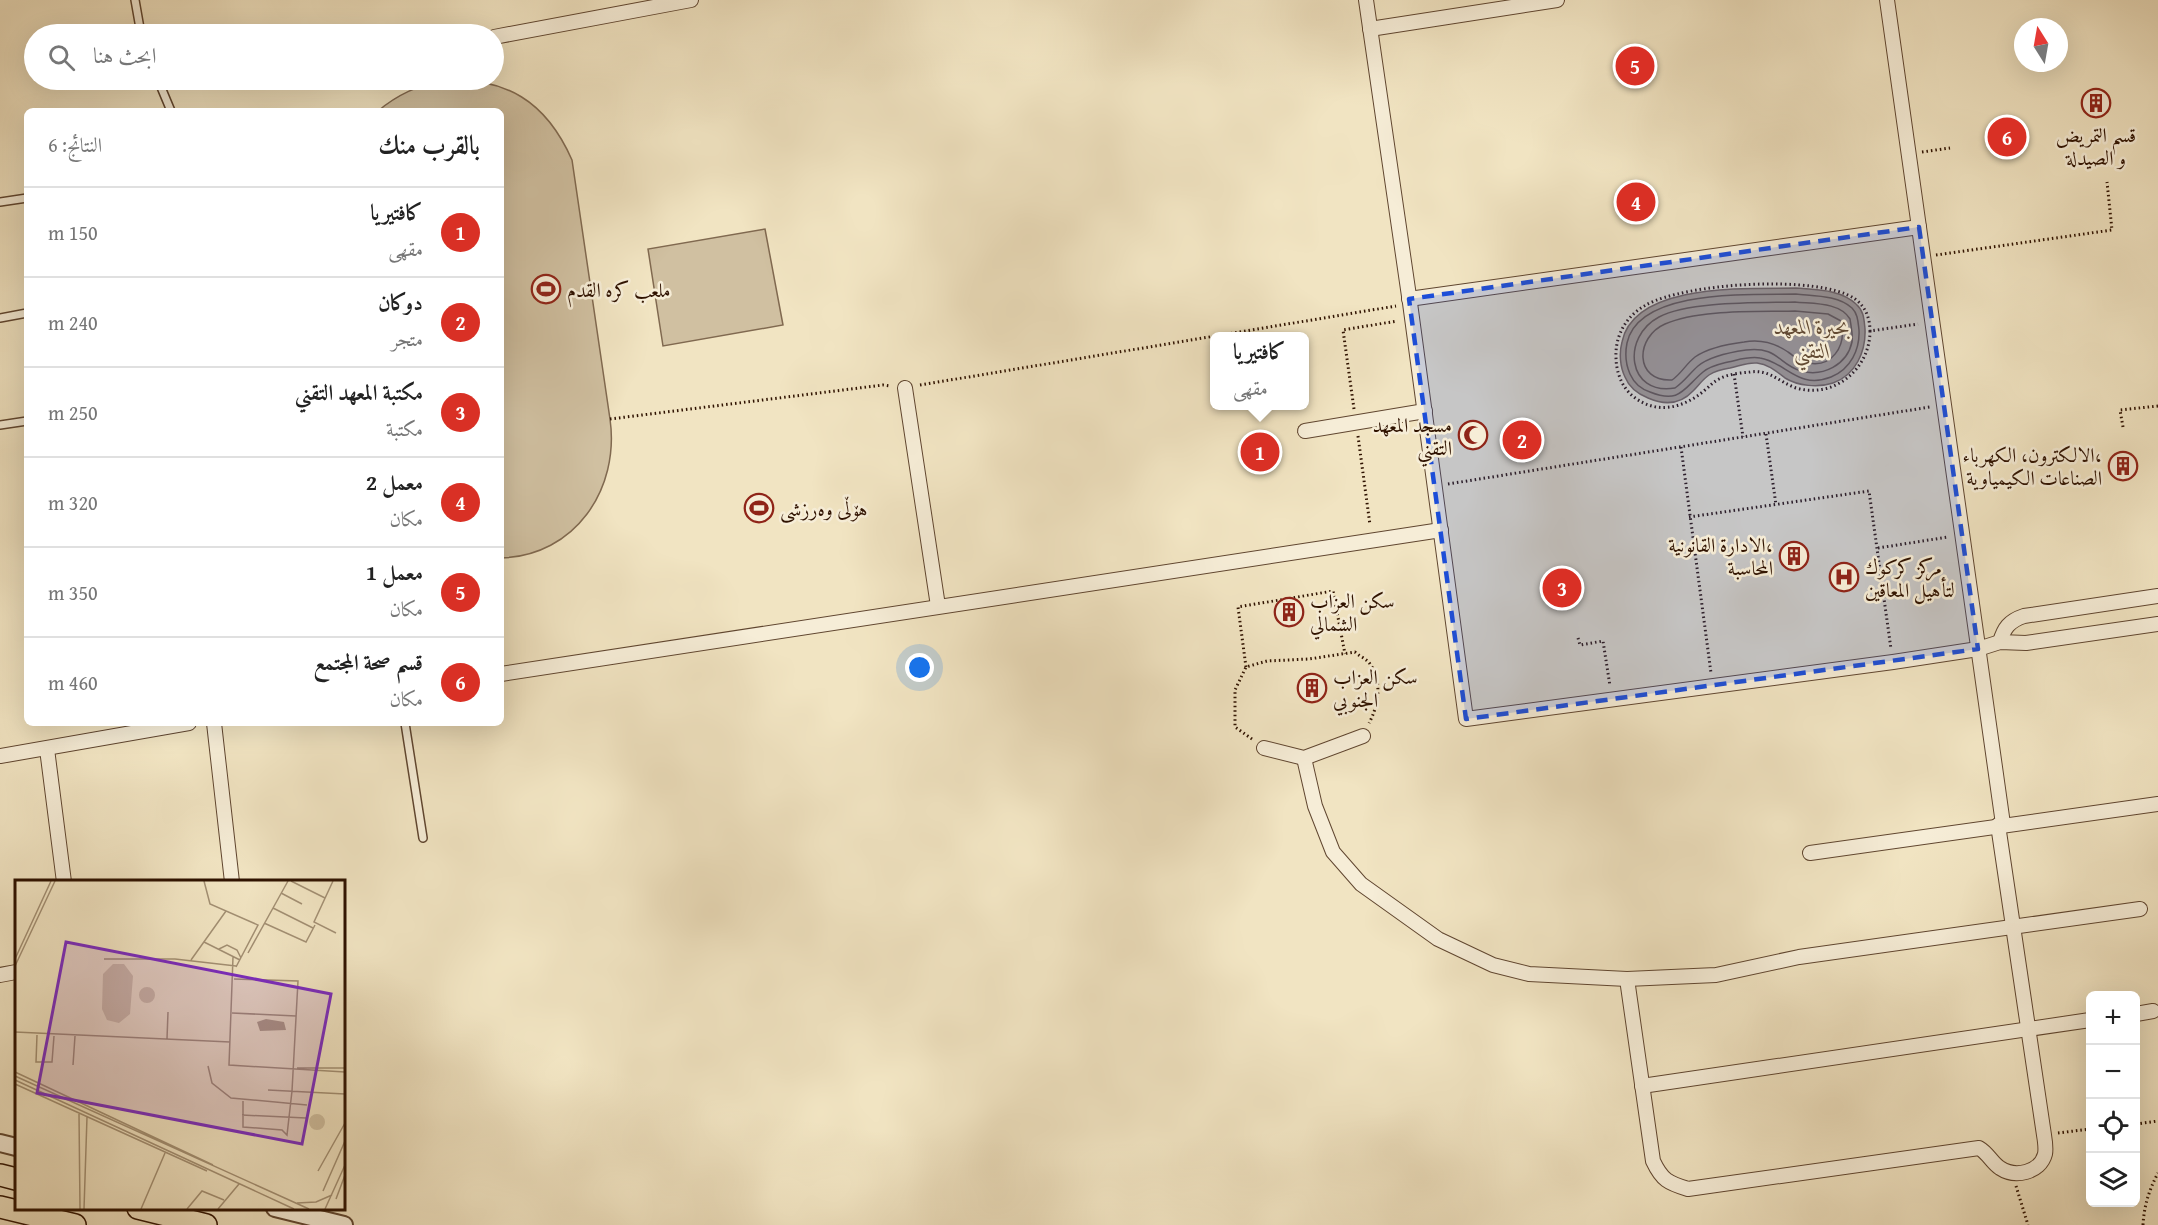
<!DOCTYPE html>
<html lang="ar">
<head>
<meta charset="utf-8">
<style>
  body { margin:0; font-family:"Gentium Book Plus",Amiri,serif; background:#f2f2f2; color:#222; direction:rtl }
  .controls { position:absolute; right:18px; bottom:18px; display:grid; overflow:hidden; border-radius:9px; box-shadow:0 6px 24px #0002 }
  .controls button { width:54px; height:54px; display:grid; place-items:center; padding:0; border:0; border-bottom:2px solid #e0e0e0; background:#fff; color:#222; font:30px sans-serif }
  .compass { position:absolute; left:2014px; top:18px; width:54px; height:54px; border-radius:50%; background:#fff; box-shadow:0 6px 24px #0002; rotate:349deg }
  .you { position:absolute; left:920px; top:668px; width:21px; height:21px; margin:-15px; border:4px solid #fff; border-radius:50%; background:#1a73e8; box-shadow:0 0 0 9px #1a73e833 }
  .badge { display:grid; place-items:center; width:39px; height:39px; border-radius:50%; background:#d93025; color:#fff; font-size:20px; font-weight:700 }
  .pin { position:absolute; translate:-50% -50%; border:3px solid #fff; box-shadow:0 2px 6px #0006 }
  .popup { position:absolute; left:1210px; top:332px; width:99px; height:78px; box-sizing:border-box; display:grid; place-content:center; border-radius:9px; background:#fff; filter:drop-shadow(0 2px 4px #0005); font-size:20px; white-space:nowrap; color:#767676 }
  .popup b { font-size:22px; color:#222 }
  .popup::after { content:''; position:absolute; left:50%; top:100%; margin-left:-12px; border:12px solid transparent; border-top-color:#fff }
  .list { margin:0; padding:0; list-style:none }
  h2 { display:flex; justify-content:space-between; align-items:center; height:78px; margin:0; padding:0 24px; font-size:26px }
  h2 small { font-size:20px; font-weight:400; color:#767676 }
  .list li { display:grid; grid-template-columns:39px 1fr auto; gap:18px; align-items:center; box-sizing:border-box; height:90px; padding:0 24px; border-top:2px solid #e0e0e0 }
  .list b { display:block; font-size:22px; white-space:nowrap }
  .list p { margin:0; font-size:20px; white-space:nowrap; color:#767676 }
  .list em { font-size:20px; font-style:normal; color:#767676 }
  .icon { flex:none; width:33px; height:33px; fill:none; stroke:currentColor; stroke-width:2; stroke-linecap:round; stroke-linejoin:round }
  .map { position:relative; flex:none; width:2158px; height:1225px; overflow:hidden; direction:ltr }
  .search { position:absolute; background:#fff; box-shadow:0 6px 24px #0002; left:24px; top:24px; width:480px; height:66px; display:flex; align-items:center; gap:15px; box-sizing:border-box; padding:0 21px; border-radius:33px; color:#767676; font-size:22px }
  .panel { position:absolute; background:#fff; box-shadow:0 6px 24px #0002; left:24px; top:108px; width:480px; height:618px; border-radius:9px; direction:rtl }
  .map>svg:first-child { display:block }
  .green { fill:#d0c0a1; stroke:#806950; stroke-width:1.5 }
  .water { fill:#af9d80; stroke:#7c654d; stroke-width:1.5 }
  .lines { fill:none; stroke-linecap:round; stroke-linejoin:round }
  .shore { stroke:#6f5840; stroke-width:1.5 }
  .service-casing { stroke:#604630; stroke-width:10 }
  .minor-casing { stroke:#604630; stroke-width:16 }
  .tertiary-casing { stroke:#604630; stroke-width:20 }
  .primary-casing { stroke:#2f1200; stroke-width:24 }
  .path { stroke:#2f1200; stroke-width:3; stroke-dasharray:1.5 3; stroke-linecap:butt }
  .service { stroke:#f6edd7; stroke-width:7 }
  .minor { stroke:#f6edd7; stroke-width:14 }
  .tertiary { stroke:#f6edd7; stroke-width:16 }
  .primary { stroke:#f1e4c2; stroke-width:21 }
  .marked { fill:#1d4ed8; fill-opacity:0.2; stroke:#1d4ed8; stroke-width:4.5; stroke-dasharray:12 8; stroke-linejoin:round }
  .labels { text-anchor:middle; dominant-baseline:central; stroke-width:5; stroke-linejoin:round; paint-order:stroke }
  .poi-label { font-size:20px; fill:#2f1200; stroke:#f6edd7; text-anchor:start }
  .water-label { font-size:21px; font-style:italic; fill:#624a33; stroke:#f6edd7 }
  .inset-road { fill:none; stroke:#a39074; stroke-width:1.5 }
  .view { fill:#7b2cbf; fill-opacity:0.15; stroke:#7b2cbf; stroke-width:3 }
  .inset-edge { fill:none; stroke:#2f1200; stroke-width:3 }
</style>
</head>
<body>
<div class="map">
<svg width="2158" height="1225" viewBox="0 0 2158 1225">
  <rect width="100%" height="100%" fill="#f1e4c2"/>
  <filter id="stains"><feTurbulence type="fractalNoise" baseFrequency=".00333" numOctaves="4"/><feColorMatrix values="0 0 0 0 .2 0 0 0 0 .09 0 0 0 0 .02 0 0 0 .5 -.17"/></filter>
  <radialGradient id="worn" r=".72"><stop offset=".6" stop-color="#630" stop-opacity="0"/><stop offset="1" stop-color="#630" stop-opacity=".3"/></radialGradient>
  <g class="green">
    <path d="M442 80C506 77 546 101 572 160L610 419C620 489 575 556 501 558V111H378C398 94 418 86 442 80Z"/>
    <polygon points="765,229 783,325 663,346 648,249"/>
  </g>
  <path class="water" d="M1796 288C1816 290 1840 289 1856 304 1864 311 1864 319 1865 329 1866 351 1856 375 1833 383 1818 388 1798 386 1785 378 1776 371 1768 364 1757 363 1748 362 1739 366 1730 368 1723 369 1715 371 1709 375 1703 379 1698 386 1693 391 1680 405 1664 405 1648 398 1638 394 1629 387 1625 377 1620 367 1619 353 1622 342 1634 282 1749 289 1796 288Z"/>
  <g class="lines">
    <g class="shore">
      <path d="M1796 294C1814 296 1838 295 1852 308 1858 314 1858 322 1859 330 1860 349 1851 369 1831 377 1798 390 1786 362 1760 358 1749 356 1738 360 1728 362 1720 364 1710 366 1703 372 1683 389 1680 404 1650 392 1641 389 1634 383 1630 374 1626 365 1625 353 1627 343 1639 288 1753 295 1796 294Z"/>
      <path d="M1795 302C1813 304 1840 302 1850 319 1851 326 1853 335 1852 342 1847 365 1823 377 1801 371 1779 365 1778 346 1746 350 1732 352 1710 356 1698 366 1690 373 1684 382 1675 388 1627 396 1621 337 1659 317 1689 301 1760 303 1795 302Z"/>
      <path d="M1795 311 1828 314 1841 321C1847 346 1832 370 1804 362 1798 361 1793 355 1788 352 1775 343 1760 339 1744 342 1728 344 1708 348 1695 357 1686 364 1681 374 1672 380 1634 382 1635 337 1665 324 1699 309 1757 312 1795 311Z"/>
    </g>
    <g class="service-casing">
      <g id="service">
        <polyline points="135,0 141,34"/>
        <polyline points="158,80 171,111"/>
        <polyline points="0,202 27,198"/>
        <polyline points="0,318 27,313"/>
        <polyline points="0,425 27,421"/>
        <polyline points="405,723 423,838"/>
      </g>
    </g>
    <g class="minor-casing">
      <g id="minor">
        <polyline points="1366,0 1410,303 1466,719 1893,662 1978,649 2000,642 2026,643 2158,624"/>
        <polyline points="1887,0 2003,824"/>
        <polyline points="1370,29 1557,0"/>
        <polyline points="494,37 691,0"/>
        <polyline points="1409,299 1919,227"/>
        <polyline points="905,388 938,606"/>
        <polyline points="1305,431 1425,411"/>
        <path d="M2000 642C2004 628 2009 621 2024 616L2158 596"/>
        <polyline points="501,674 1441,530"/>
        <polyline points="214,723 232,882"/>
        <polyline points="1264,748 1304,758 1363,736"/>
        <polyline points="47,749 64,882"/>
        <polyline points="0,756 189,723"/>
        <polyline points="1304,758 1315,806 1333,852 1361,884 1438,939 1493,965 1529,974 1627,979 1716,975 1799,957 2140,909"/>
        <polyline points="1810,853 2158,804"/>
        <polyline points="0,975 16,972"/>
        <path d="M1627 979 1653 1161C1662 1180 1668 1183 1688 1189L1979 1148C1988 1153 1992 1163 2000 1168 2015 1178 2040 1173 2045 1154 2046 1149 2045 1141 2044 1135L1998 825"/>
        <polyline points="2136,1014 2153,1011"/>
        <polyline points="1642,1086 2090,1020"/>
      </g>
    </g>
    <g class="tertiary-casing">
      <g id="tertiary">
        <polyline points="0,1143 16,1147"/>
        <polyline points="275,1208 344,1225"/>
      </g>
    </g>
    <g class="primary-casing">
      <g id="primary">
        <polyline points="0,1175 16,1179"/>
        <polyline points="0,1207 75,1225"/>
        <polyline points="138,1208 206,1225"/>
      </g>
    </g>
    <g class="path">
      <polyline points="1922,152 1950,148"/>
      <polyline points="1936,255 2112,230 2107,182"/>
      <path d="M1870 331C1870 369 1834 399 1796 388 1779 382 1769 369 1750 372 1740 373 1728 374 1719 379 1713 382 1710 386 1705 390 1684 408 1657 415 1634 397 1622 388 1616 372 1616 357 1615 335 1627 315 1646 305 1685 283 1819 274 1855 299 1866 307 1870 319 1870 331L1918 324"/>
      <polyline points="1734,374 1743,437"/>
      <polyline points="920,385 1396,306"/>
      <polyline points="1354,409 1343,330 1397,321"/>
      <polyline points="610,419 883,385 890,386"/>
      <polyline points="2123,427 2120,410 2158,406"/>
      <polyline points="1766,434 1776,505"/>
      <polyline points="1358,436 1370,525"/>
      <polyline points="1681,447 1711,673"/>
      <polyline points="1448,484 1930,407"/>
      <polyline points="1689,517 1869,491 1891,649"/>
      <polyline points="1878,548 1948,537"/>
      <polyline points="1578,638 1580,645 1603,641 1610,686"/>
      <polyline points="1246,667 1238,607 1333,591 1345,654"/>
      <path d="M1252 739 1235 727V690L1246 667 1267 661 1309 659 1355 652C1359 656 1367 659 1370 664 1383 681 1378 707 1369 723"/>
      <polyline points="2136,1124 2158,1121"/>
      <polyline points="2058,1133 2090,1129"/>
      <polyline points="2016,1186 2028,1225"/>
      <path d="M2143 1225C2144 1206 2149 1190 2158 1173"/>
    </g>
    <use href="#service" class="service"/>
    <use href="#minor" class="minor"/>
    <use href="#tertiary" class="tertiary"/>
    <use href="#primary" class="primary"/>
  </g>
  <path class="marked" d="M1919 227 1978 649 1466 719 1409 299Z"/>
  <defs>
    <g id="building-ring" transform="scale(1.5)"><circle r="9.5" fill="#f6edd7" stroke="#8f2418" stroke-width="1.5"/><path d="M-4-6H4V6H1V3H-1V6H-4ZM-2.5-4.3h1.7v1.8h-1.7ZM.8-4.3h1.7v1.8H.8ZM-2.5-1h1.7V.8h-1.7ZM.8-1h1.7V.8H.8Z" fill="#8f2418"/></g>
    <g id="stadium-ring" transform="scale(1.5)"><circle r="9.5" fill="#f6edd7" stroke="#8f2418" stroke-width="1.5"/><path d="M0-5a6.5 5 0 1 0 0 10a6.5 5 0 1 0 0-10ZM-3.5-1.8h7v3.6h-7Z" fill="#8f2418"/></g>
    <g id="mosque-ring" transform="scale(1.5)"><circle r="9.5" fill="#f6edd7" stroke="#8f2418" stroke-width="1.5"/><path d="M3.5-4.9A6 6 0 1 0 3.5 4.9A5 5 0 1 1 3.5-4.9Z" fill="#8f2418"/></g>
    <g id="hospital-ring" transform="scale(1.5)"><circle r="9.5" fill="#f6edd7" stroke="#8f2418" stroke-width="1.5"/><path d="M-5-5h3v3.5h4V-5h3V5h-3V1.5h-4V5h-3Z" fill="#8f2418"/></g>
  </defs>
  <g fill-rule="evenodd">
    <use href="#building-ring" x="2096" y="103"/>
    <use href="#stadium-ring" x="546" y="289"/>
    <use href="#mosque-ring" x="1473" y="435"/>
    <use href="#building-ring" x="2123" y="466"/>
    <use href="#stadium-ring" x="759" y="508"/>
    <use href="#building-ring" x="1794" y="556"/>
    <use href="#hospital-ring" x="1844" y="577"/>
    <use href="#building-ring" x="1289" y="612"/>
    <use href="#building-ring" x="1312" y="688"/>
  </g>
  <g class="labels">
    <g class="poi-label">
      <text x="2096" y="134" text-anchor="middle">قسم التمريض<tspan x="2096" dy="23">و الصيدلة</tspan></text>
      <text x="567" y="289">ملعب كره القدم</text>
      <text x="1452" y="424" text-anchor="end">مسجد المعهد<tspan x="1452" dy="23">التقني</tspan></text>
      <text x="2102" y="454" text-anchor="end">الالكترون، الكهرباء،<tspan x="2102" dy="23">الصناعات الكيمياوية</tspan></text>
      <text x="780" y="508">هۆڵی وەرزشی</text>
      <text x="1773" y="544" text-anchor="end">الادارة القانونية،<tspan x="1773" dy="23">المحاسبة</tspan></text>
      <text x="1865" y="566">مركز كركوك<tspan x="1865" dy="23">لتأهيل المعاقين</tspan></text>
      <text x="1310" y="600">سكن العزاب<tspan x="1310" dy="23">الشمالي</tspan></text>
      <text x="1333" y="676">سكن العزاب<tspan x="1333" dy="23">الجنوبي</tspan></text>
    </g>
    <g class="water-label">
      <text x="1812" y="326">بحيرة المعهد<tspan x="1812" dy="24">التقني</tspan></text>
    </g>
  </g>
  <g transform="translate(15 880)">
    <rect width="330" height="330" fill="#f1e4c2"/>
    <path d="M98 84H109L118 96 115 134 104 143 92 140 87 129 88 94ZM124 115a8 8 0 1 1 16 0a8 8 0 1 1-16 0ZM294 242a8 8 0 1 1 16 0a8 8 0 1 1-16 0Z" fill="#d0c0a1"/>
    <path d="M251 139 269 142 271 150 245 151 242 142Z" fill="#af9d80"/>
    <path class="inset-road" d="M189 1 195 24 243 45 221 87M276 1 310 18M318 1 299 42 321 53M266 13 287 24M258 28 298 48M249 43 291 62 300 45M189 62 225 80M204 69 212 65 222 70 226 78M233 73 273 1M218 77 214 185 330 192M0 79 36 1M89 79H160L221 86M176 80 211 31M0 86 40 1M219 99 283 101 277 211M217 133 281 136M0 152 215 162M22 155 21 182H37L39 156M152 159 153 132M58 185 60 156M193 186 197 203 216 218 292 225M282 188H330M0 192 198 285M0 196 294 329M0 200 279 329M0 204 192 291M253 210 330 214M228 221V247L267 250 272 255 277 211M64 234 65 329M227 235 291 238M303 291 330 243M308 311 330 261M321 319 330 295M282 323 301 322 317 315M69 329 72 237M126 329 150 273M172 329 187 311 209 320M203 329 224 304M310 329 330 285"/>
    <path class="view" d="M51 62 316 114 287 264 22 213Z"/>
    <rect width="330" height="330" class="inset-edge"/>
  </g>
  <rect width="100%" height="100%" filter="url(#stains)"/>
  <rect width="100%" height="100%" fill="url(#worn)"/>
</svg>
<div class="controls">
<button>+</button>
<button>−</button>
<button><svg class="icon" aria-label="locate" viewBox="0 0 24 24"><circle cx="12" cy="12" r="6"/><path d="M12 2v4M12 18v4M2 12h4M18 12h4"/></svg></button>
<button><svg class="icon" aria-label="layers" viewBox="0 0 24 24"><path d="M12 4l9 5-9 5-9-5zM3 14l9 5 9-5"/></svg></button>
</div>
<svg class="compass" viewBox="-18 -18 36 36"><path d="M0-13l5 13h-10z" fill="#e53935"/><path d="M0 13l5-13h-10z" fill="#767676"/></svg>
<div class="you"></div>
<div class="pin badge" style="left:1260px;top:452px">1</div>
<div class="popup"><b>کافتیریا</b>مقهى</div>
<div class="pin badge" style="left:1522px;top:440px">2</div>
<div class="pin badge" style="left:1562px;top:588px">3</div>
<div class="pin badge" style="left:1636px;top:202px">4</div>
<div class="pin badge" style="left:1635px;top:66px">5</div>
<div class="pin badge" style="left:2007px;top:137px">6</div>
<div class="search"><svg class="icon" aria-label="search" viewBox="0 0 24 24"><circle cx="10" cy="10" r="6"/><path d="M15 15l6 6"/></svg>ابحث هنا</div>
<section class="panel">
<h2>بالقرب منك<small>النتائج: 6</small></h2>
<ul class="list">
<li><span class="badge">1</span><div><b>کافتیریا</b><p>مقهى</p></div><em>150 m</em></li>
<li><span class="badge">2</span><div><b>دوکان</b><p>متجر</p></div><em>240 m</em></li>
<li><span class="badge">3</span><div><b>مكتبة المعهد التقني</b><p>مكتبة</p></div><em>250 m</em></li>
<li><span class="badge">4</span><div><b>معمل 2</b><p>مكان</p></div><em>320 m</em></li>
<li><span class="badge">5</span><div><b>معمل 1</b><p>مكان</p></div><em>350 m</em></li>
<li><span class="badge">6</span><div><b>قسم صحة المجتمع</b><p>مكان</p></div><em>460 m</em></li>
</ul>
</section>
</div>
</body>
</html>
